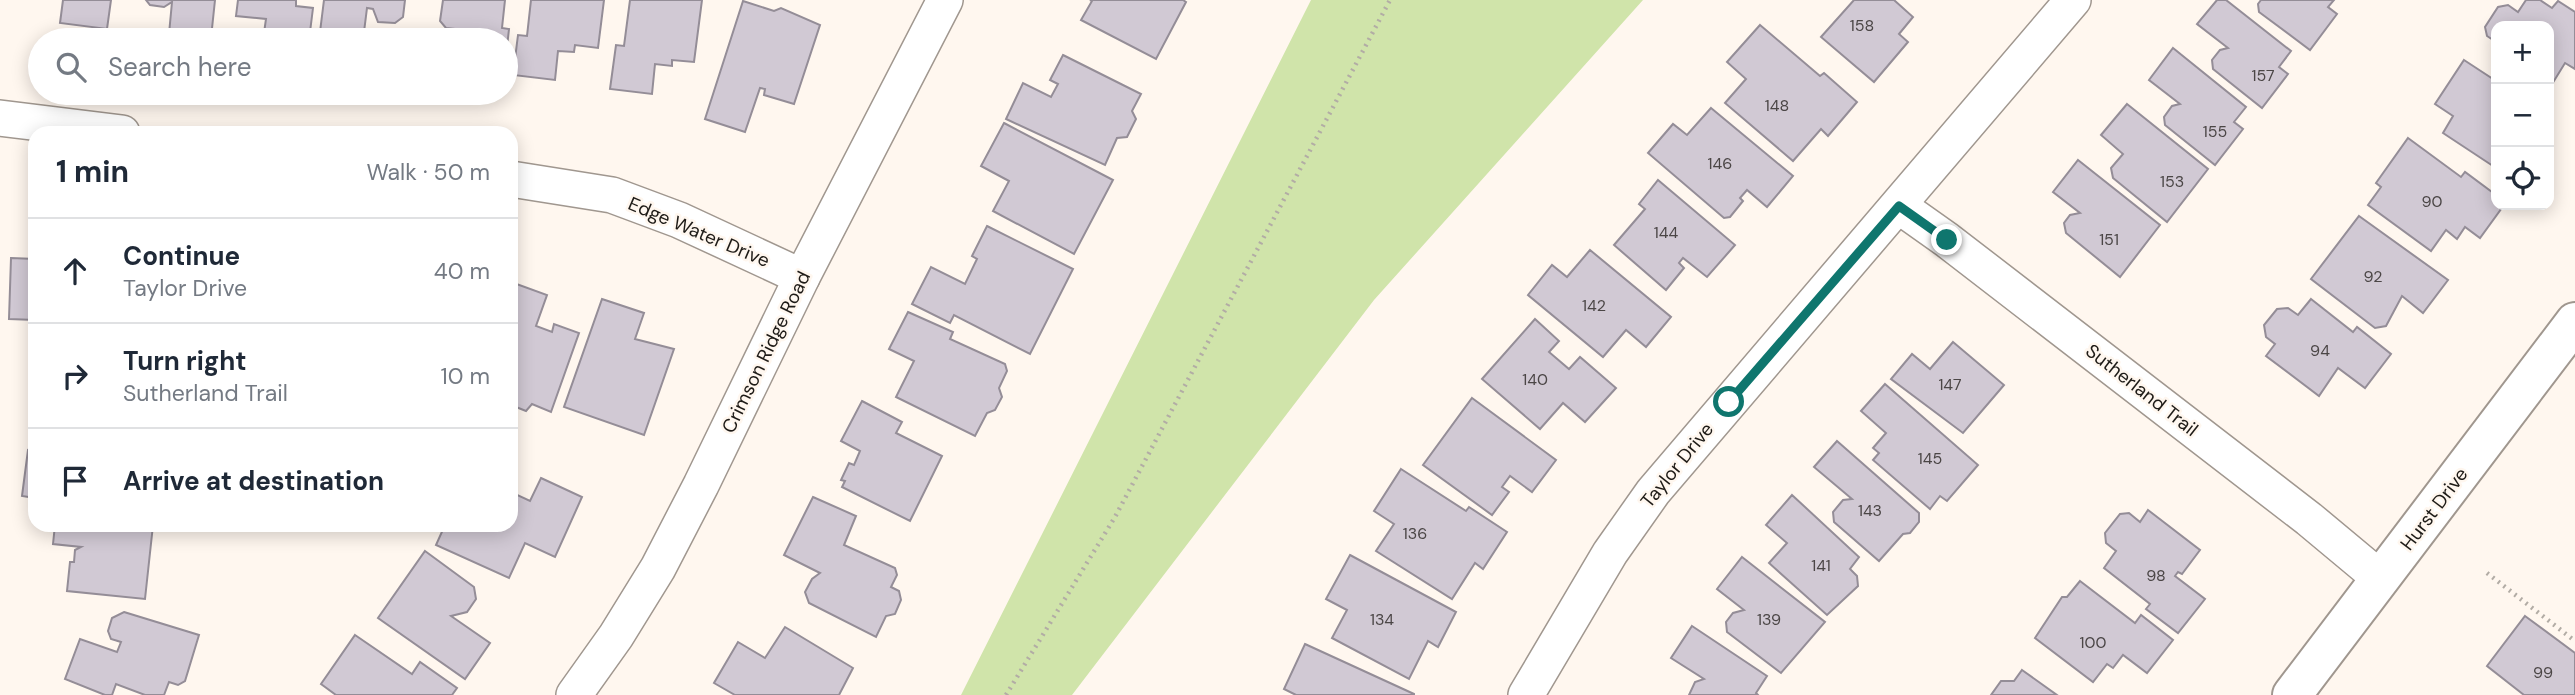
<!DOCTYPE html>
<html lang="en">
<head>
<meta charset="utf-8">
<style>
  body { margin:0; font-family:"DM Sans",sans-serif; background:#f6f6f7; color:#1f2937 }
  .controls { position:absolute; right:21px; top:21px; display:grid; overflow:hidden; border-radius:14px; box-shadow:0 4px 18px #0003 }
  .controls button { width:63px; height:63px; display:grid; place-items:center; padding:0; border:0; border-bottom:2px solid #e0e1e3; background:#fff; color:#1f2937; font:35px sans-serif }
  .stop { position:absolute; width:21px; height:21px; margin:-16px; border:5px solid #0f766e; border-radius:50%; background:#fff }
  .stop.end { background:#0f766e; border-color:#fff; box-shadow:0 2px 7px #0008 }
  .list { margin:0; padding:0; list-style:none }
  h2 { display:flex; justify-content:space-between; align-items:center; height:91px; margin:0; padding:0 28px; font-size:30px }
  h2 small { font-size:23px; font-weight:400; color:#747a83 }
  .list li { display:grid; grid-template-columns:46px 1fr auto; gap:21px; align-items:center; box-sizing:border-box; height:105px; padding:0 28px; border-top:2px solid #e0e1e3 }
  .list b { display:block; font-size:26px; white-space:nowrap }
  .list p { margin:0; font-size:23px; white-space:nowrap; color:#747a83 }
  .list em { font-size:23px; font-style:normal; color:#747a83 }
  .icon { flex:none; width:38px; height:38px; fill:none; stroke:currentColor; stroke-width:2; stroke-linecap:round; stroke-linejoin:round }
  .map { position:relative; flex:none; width:2575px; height:695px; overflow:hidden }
  .search { position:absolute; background:#fff; box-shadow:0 4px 18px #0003; left:28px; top:28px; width:490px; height:77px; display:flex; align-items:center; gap:18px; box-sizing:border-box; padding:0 24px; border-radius:38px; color:#747a83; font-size:26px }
  .panel { position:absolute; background:#fff; box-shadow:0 4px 18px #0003; left:28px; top:126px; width:490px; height:406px; border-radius:21px }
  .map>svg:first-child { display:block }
  .green { fill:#d0e4aa }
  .building { fill:#d1c9d4; stroke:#948d97; stroke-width:2 }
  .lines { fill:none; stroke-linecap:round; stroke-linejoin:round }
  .street-casing { stroke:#a0978f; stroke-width:38 }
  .secondary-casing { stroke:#a0978f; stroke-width:42 }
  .path { stroke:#b2aca5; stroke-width:4.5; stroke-dasharray:2 5; stroke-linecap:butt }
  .street { stroke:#fff; stroke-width:35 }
  .secondary { stroke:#fff; stroke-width:38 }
  .route { stroke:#0f766e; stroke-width:9 }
  .labels { text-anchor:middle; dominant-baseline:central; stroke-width:5; stroke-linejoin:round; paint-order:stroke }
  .number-label { font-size:16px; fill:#4b4646 }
  .street-label { font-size:19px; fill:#1e1b17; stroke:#fff7ef }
</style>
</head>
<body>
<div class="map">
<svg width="2575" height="695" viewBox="0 0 2575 695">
  <rect width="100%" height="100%" fill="#fff7ef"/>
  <polygon class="green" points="1311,0 1643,0 1374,300 1072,695 961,695"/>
  <g class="building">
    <polygon points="63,0 111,0 107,29 60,23"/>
    <polygon points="146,0 215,0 211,38 169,34 172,2 164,7 150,5"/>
    <polygon points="238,0 296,0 296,6 313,8 309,40 263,40 266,19 236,16"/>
    <polygon points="324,0 405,0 403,17 395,23 378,22 373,9 367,8 363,40 319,40"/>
    <polygon points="443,0 505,0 502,28 509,29 506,56 506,40 462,40 463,30 446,28 440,21"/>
    <polygon points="531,0 604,0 598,48 575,45 574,52 558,51 555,80 513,75 518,35 527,36"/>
    <polygon points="630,0 702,0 694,62 672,60 672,66 655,64 652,94 610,89 616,45 624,46"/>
    <polygon points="1090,0 1183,0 1186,2 1156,59 1081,20 1092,1"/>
    <polygon points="1854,0 1894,0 1913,17 1899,34 1908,42 1874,82 1821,37"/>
    <polygon points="2217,0 2226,0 2291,51 2279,67 2288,74 2262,108 2213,69 2212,60 2220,50 2228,48 2197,24"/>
    <polygon points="2261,0 2334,0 2328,7 2337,14 2310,50 2259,12 2258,4"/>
    <polygon points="2526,0 2540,0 2552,8 2558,1 2575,12 2575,69 2565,63 2549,89 2549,26 2496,26 2496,42 2487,36 2485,27 2498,7 2508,5 2518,12"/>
    <polygon points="743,1 774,11 781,8 820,25 794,104 764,95 765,89 760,88 745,132 705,119"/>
    <polygon points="1760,25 1820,76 1824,73 1857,102 1828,136 1821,129 1793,161 1725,103 1746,79 1727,62"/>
    <polygon points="2173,48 2246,107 2234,122 2243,129 2215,165 2165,125 2164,117 2172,106 2180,104 2149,80"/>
    <polygon points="1063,55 1141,94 1132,111 1136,119 1127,137 1117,138 1105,165 1006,119 1023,83 1051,97 1058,84 1050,80"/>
    <polygon points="2464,60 2496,81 2496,168 2443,133 2453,116 2435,104"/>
    <polygon points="2127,104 2208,169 2167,222 2113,178 2111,168 2123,154 2101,135"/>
    <polygon points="1711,108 1793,176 1767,207 1747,190 1740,198 1743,201 1730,217 1724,218 1648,153 1673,124 1687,135"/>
    <polygon points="1004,123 1113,180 1074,254 993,211 1009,181 981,166"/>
    <polygon points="2408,138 2461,177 2465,172 2496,195 2496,205 2504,205 2480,238 2465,227 2457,239 2446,230 2431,251 2368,205 2381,187 2376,183"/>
    <polygon points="2078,160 2160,225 2120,277 2066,233 2064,223 2070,215 2080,213 2053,192"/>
    <polygon points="1658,180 1735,245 1707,277 1683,258 1679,263 1684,268 1666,290 1614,245 1645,209 1639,204"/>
    <polygon points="2359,216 2448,280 2423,313 2402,296 2386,326 2375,328 2311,279"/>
    <polygon points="987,226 1073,269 1030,354 954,315 950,323 912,304 931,267 965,284 977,259 972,256"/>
    <polygon points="1590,250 1671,317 1646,347 1626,330 1603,357 1528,295 1552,265 1567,277"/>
    <polygon points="11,258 35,259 35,320 9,319"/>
    <polygon points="511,282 547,295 536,326 552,332 554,324 579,333 551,412 532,404 526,411 511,405"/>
    <polygon points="602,299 644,313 635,339 674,349 644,435 564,407"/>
    <polygon points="2311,299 2353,332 2357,327 2391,354 2365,388 2338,368 2319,396 2266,356 2275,344 2266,337 2264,325 2277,309 2288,308 2298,315"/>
    <polygon points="908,312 953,332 950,339 1005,364 1007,371 999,388 1002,397 995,410 987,413 975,436 896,397 914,361 889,349"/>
    <polygon points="1535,319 1559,341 1549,352 1569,369 1580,357 1616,388 1585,422 1563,403 1540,429 1482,379"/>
    <polygon points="1953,342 2004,385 1963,433 1891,379 1912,354 1930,369"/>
    <polygon points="1885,384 1978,465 1947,501 1940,496 1930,509 1873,460 1879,453 1873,448 1886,433 1861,411"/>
    <polygon points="1472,398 1556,460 1532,492 1510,476 1502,487 1509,492 1492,515 1423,465"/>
    <polygon points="862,401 902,422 896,433 942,456 910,521 842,487 845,481 841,480 849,463 854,465 860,451 841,441"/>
    <polygon points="1837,441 1919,513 1919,522 1910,533 1903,534 1879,561 1834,522 1833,512 1843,500 1852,499 1814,467"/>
    <polygon points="28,450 35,451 35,498 22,496"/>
    <polygon points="1401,469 1466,511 1469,507 1507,532 1483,569 1475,563 1452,599 1376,551 1394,524 1374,511"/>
    <polygon points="541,478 582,497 555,557 525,543 509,578 436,545 445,525 511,525 511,492 530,501"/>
    <polygon points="1792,495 1859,557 1850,569 1857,576 1858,586 1827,615 1769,563 1787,543 1766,525"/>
    <polygon points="813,497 856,516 844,545 895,568 897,575 891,587 899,591 901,600 895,614 886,616 876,637 809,603 805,592 812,579 820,573 784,555"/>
    <polygon points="2148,510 2200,550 2182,574 2178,572 2175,576 2205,599 2178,633 2146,609 2150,604 2104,568 2116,551 2106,543 2105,533 2120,514 2129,513 2140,522"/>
    <polygon points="55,525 153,525 145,599 67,591 70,562 74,562 75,550 81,547 53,544"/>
    <polygon points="425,551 474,587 476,599 467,612 451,616 490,643 465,679 378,618"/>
    <polygon points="1350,555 1456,612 1438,647 1428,641 1409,679 1332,638 1347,610 1326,599"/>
    <polygon points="1742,557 1825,622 1781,673 1727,632 1726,622 1733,613 1744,610 1717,589"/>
    <polygon points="2080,581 2135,623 2141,615 2173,640 2147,673 2123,655 2113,668 2107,664 2093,682 2035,638 2062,597 2067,597"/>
    <polygon points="124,612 199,635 185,681 178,685 169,682 164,695 145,695 116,684 112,695 105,695 65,679 80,639 117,652 121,642 111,639 108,631 112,618"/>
    <polygon points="2525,616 2575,653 2575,695 2524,695 2487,666"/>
    <polygon points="1692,626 1767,676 1756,693 1758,695 1689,695 1695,682 1704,679 1671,658"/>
    <polygon points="785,627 853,668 839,695 735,695 714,683 738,642 765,658"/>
    <polygon points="355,635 412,674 420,662 457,688 452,695 336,695 321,684"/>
    <polygon points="1305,644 1414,694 1414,695 1296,695 1284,689"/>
    <polygon points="2022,670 2057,695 1991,695 2001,681 2014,681"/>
  </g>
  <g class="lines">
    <g class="street-casing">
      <g id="street">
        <polyline points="0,118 122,133"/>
        <polyline points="511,179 612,195 679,220 802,277"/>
        <polyline points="1899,206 1947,240 2309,519 2381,579"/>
        <polyline points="574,695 616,636 658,568 701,485 802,277 945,0"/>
        <polyline points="1526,695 1610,553 1653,492 2073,0"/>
      </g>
    </g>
    <g class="secondary-casing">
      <polyline id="secondary" points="2292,695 2575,322"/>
    </g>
    <g class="path">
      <polyline points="2487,573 2575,641"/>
      <polyline points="1006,695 1115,517 1390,0"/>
    </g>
    <use href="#street" class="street"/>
    <use href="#secondary" class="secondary"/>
  </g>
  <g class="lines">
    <polyline class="route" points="1729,402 1899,206 1947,240"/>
  </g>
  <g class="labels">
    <g class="number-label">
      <text x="1862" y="25">158</text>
      <text x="2263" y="75">157</text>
      <text x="1777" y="105">148</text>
      <text x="2215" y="131">155</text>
      <text x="1720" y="163">146</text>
      <text x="2172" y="181">153</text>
      <text x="2432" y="201">90</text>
      <text x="1666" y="232">144</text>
      <text x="2109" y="239">151</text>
      <text x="2373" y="276">92</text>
      <text x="1594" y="305">142</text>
      <text x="2320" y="350">94</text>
      <text x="1535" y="379">140</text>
      <text x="1950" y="384">147</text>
      <text x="1930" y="458">145</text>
      <text x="1870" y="510">143</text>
      <text x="1415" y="533">136</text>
      <text x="1821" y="565">141</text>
      <text x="2156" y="575">98</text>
      <text x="1382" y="619">134</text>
      <text x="1769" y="619">139</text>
      <text x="2093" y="642">100</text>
      <text x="2543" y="672">99</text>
    </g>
    <g class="street-label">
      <text transform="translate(699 232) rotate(23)">Edge Water Drive</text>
      <text transform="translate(766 352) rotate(-64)">Crimson Ridge Road</text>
      <text transform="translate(2142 390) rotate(38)">Sutherland Trail</text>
      <text transform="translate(1677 465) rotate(-51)">Taylor Drive</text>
      <text transform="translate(2434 509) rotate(-53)">Hurst Drive</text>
    </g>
  </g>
</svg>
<div class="controls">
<button>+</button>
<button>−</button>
<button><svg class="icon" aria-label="locate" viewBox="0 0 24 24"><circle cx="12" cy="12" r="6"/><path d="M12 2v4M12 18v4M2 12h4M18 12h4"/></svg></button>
</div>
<div class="stop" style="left:1729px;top:402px"></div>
<div class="stop end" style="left:1947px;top:240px"></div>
<div class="search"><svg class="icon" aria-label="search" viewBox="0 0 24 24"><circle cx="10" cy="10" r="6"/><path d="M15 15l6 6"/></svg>Search here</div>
<section class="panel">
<h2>1 min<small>Walk · 50 m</small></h2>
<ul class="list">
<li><svg class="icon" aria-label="ahead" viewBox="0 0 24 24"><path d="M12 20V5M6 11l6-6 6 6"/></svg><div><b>Continue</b><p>Taylor Drive</p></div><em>40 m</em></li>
<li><svg class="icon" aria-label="right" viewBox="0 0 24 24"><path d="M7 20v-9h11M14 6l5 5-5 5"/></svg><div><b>Turn right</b><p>Sutherland Trail</p></div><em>10 m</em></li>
<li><svg class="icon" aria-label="arrive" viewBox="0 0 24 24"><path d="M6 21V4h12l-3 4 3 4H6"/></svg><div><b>Arrive at destination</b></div></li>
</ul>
</section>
</div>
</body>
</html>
